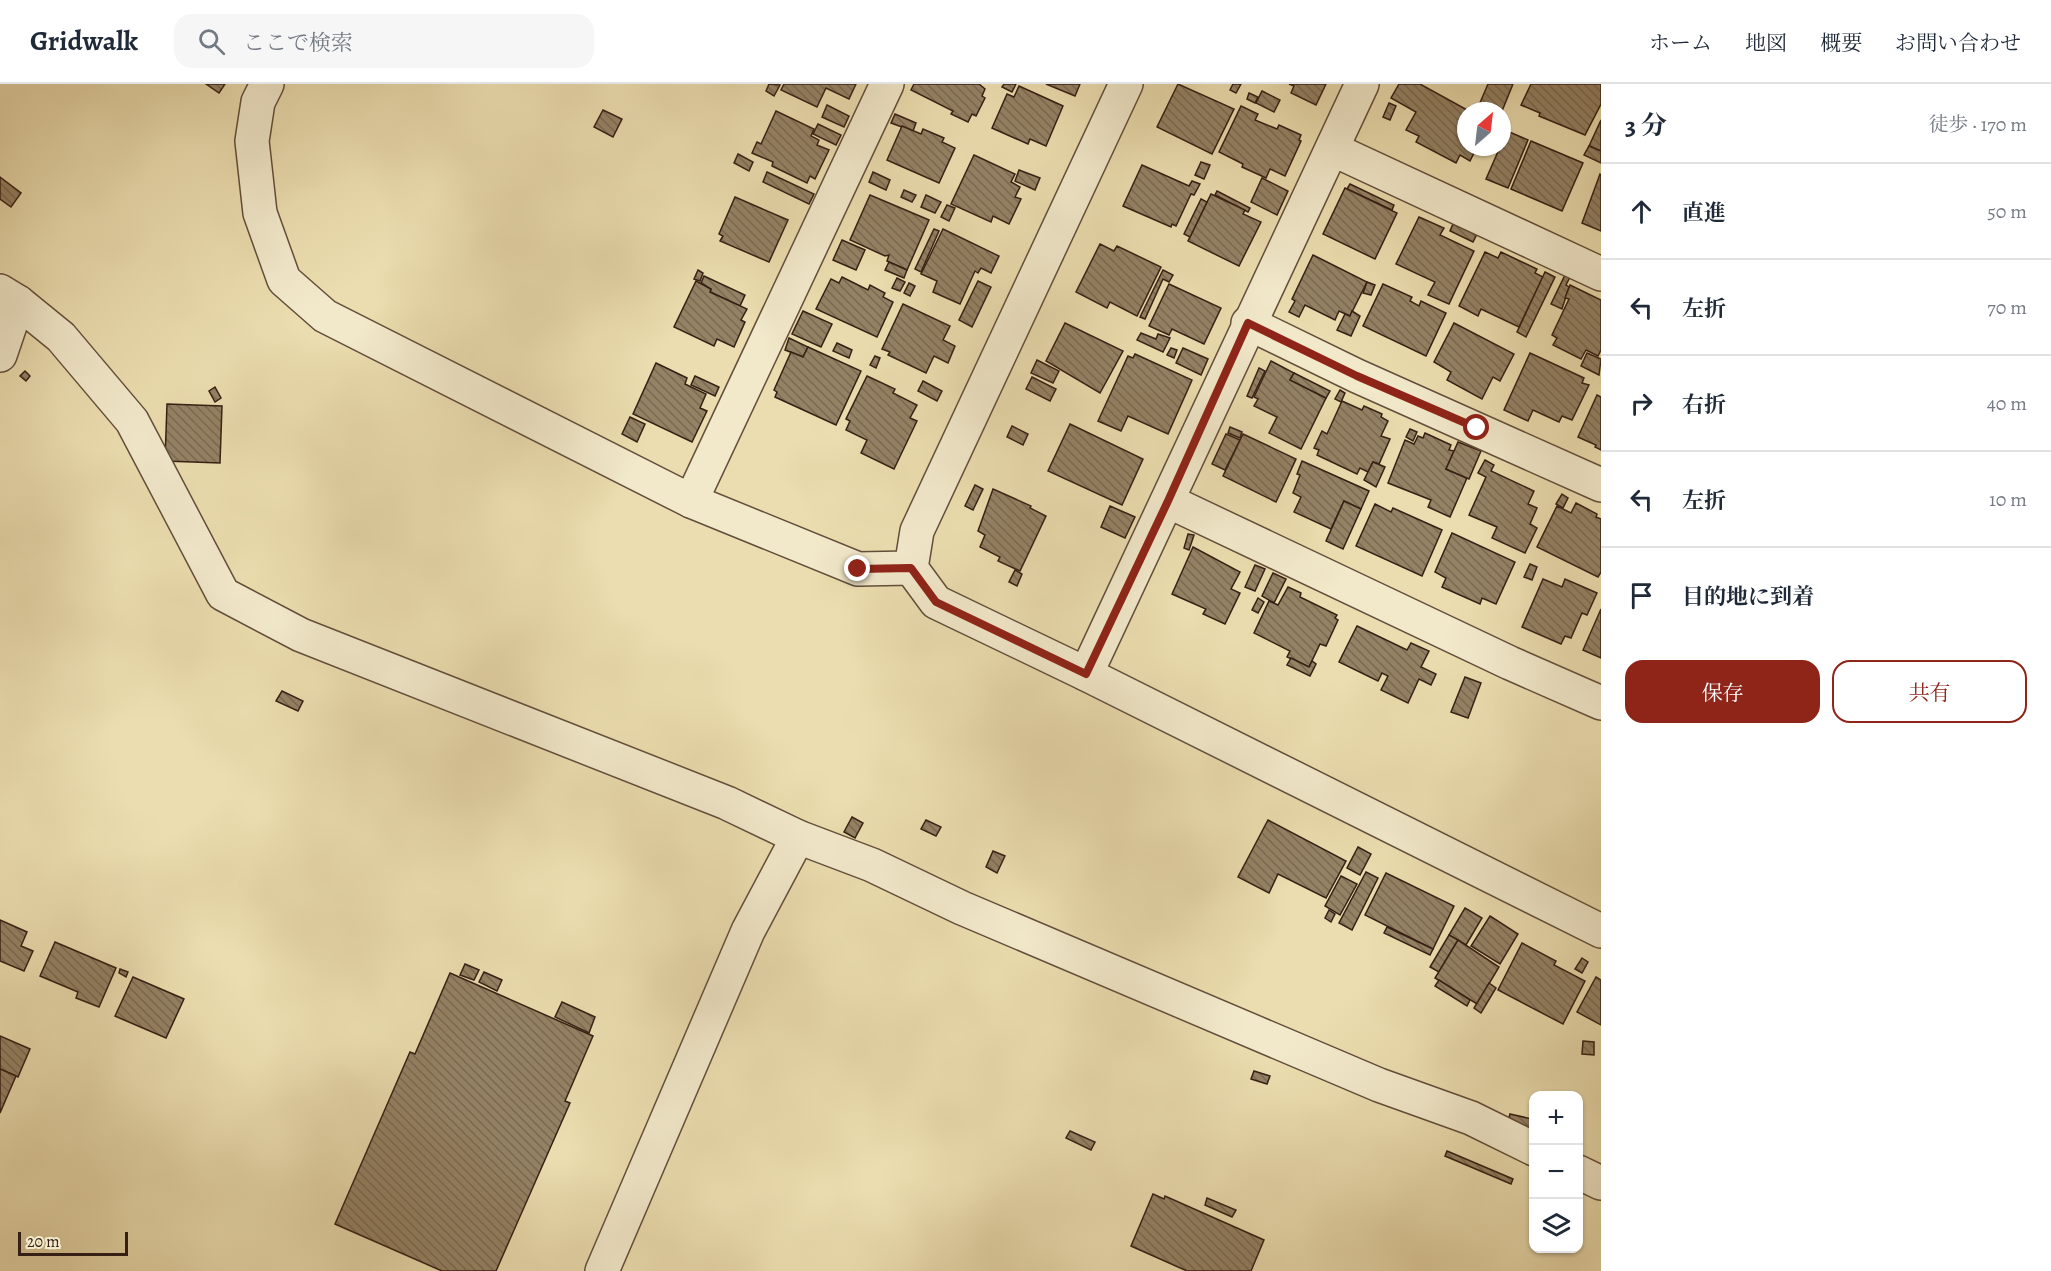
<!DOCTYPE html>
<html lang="ja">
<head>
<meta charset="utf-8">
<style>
  body { margin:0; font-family:Alegreya,"Noto Serif JP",serif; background:#f6f6f7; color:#1f2937 }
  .controls { position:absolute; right:18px; bottom:18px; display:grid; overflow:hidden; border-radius:12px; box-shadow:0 2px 4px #0004 }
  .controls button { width:54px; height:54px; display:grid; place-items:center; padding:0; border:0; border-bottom:2px solid #e0e1e3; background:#fff; color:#1f2937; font:30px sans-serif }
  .compass { position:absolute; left:1457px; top:18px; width:54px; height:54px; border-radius:50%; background:#fff; box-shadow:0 2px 4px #0004; rotate:28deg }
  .scale { position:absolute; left:18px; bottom:15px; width:110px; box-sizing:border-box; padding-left:6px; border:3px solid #361f14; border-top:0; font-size:16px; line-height:21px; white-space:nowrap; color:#361f14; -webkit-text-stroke:4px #f2e9cb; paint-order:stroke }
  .stop { position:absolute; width:18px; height:18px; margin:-14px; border:4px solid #8f2418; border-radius:50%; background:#fff }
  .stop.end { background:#8f2418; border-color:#fff; box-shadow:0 2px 6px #0008 }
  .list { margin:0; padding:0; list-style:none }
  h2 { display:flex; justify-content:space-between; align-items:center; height:78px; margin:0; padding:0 24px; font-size:26px }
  h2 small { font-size:20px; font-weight:400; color:#747a83 }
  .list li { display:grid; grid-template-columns:39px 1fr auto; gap:18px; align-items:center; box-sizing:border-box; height:96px; padding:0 24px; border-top:2px solid #e0e1e3 }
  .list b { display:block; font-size:22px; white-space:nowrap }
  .list em { font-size:20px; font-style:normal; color:#747a83 }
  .actions { display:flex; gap:12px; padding:18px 24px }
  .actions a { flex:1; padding:14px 0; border:2px solid #8f2418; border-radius:18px; text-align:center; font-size:21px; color:#8f2418 }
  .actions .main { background:#8f2418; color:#fff }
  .icon { flex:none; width:33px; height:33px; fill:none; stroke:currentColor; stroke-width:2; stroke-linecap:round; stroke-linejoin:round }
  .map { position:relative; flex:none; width:1601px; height:1187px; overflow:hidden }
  header { display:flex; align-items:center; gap:36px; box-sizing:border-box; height:84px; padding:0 30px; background:#fff; border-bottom:2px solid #e0e1e3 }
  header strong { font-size:28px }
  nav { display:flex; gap:33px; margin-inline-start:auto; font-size:21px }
  .search { width:420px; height:54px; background:#f6f6f7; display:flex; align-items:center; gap:15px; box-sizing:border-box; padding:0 21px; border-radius:18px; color:#747a83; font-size:22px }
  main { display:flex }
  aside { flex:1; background:#fff }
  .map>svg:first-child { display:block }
  .building { fill:url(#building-back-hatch); stroke:#361f14; stroke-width:1.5 }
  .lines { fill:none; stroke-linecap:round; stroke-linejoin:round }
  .minor-casing { stroke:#634e3b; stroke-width:36 }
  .minor { stroke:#f2e9cb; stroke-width:33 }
  .route { stroke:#8f2418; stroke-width:8 }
</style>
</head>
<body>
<header>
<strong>Gridwalk</strong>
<div class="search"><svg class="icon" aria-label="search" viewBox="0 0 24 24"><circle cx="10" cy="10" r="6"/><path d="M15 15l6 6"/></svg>ここで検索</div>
<nav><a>ホーム</a><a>地図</a><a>概要</a><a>お問い合わせ</a></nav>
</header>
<main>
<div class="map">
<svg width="1601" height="1187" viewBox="0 0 1601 1187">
  <defs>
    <pattern id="building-back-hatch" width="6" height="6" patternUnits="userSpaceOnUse" patternTransform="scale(1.5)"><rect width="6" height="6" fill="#948265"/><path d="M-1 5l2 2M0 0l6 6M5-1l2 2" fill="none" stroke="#7a6a52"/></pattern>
  </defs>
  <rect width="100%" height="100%" fill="#ebddaf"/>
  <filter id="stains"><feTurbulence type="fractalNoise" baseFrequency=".00333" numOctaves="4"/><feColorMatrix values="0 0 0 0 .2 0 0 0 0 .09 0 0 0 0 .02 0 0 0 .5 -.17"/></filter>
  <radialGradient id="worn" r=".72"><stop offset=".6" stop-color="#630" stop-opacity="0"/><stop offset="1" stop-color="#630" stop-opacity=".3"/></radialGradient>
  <g class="building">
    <polygon points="206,0 225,0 219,9"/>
    <polygon points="769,0 780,1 774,12 766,7"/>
    <polygon points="784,0 856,0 849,15 826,4 817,23 781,6"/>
    <polygon points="914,0 979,0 985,5 982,12 985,14 976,32 972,30 968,38 951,30 953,27 911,6"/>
    <polygon points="1004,0 1016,0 1012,8 1002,3"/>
    <polygon points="1046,0 1080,0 1075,12"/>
    <polygon points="1178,0 1234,25 1212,70 1157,43"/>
    <polygon points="1233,0 1241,0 1236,9 1230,6"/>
    <polygon points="1289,0 1326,0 1316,21 1291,9 1294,2"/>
    <polygon points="1399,0 1420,0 1469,27 1466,27 1466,63 1477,63 1470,77 1460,71 1456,79 1416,58 1419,52 1406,46 1416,28 1391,14"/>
    <polygon points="1488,0 1513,0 1502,27 1493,27 1479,21"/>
    <polygon points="1531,0 1601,0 1601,20 1585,51 1539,32 1540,29 1521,21"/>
    <polygon points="1019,2 1063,22 1046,62 1030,55 1028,60 992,44 1007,10 1014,13"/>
    <polygon points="1262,7 1280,16 1274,28 1256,19"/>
    <polygon points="1249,9 1258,13 1255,19 1247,15"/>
    <polygon points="1389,19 1396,22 1390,36 1383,33"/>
    <polygon points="827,21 849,32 844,43 822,33"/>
    <polygon points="1241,22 1258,30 1255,36 1277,45 1279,41 1301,51 1299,56 1301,57 1285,92 1270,85 1266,94 1242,83 1243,80 1219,68"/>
    <polygon points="603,26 622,35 613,53 594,43"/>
    <polygon points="776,27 814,45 811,52 819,56 817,61 829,66 815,95 810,92 807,99 772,82 773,78 752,69 757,58 761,60"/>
    <polygon points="895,30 916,39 913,47 891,39"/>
    <polygon points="1601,36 1601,67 1589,62"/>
    <polygon points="818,40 841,51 836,61 813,50"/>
    <polygon points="902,42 921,50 923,45 944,54 942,58 955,64 939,99 887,76"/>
    <polygon points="1507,47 1528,56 1508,104 1486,95"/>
    <polygon points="1531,57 1583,79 1562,127 1511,105"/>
    <polygon points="1589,62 1601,67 1601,79 1584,71"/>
    <polygon points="738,70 753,78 749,87 734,79"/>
    <polygon points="974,71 1015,90 1011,98 1020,103 1015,113 1021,115 1009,140 993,132 991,138 951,120"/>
    <polygon points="1201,78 1210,81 1204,95 1195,91"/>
    <polygon points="1142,81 1189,102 1192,97 1200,100 1194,111 1191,110 1176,142 1172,140 1171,143 1123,122"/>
    <polygon points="1019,86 1040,94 1035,106 1015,97"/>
    <polygon points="767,88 814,110 809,120 763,98"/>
    <polygon points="873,88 890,96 886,106 869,98"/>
    <polygon points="1600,90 1601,91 1601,147 1582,139"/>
    <polygon points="0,93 21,109 11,123 0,115"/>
    <polygon points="1262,94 1288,107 1277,131 1251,118"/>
    <polygon points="1350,100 1394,121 1392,126 1347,105"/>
    <polygon points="1345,104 1397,129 1375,175 1323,150"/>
    <polygon points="904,106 916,111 912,118 901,113"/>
    <polygon points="1217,107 1250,124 1248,128 1215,111"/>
    <polygon points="1211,110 1245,126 1243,130 1261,138 1239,182 1188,157"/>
    <polygon points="870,111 929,136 907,186 887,177 889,171 885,172 850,156"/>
    <polygon points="926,111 941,118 935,129 921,123"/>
    <polygon points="735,113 788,136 769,178 720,157 723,152 719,150"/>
    <polygon points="1201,115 1207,118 1190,153 1184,150"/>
    <polygon points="947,121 955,124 949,137 941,133"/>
    <polygon points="1419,133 1444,144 1440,151 1474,167 1449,220 1428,211 1435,198 1396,180"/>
    <polygon points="1453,140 1477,150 1473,158 1450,147"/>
    <polygon points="934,145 939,147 921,188 915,185"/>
    <polygon points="943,145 999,172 991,189 981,184 978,189 975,187 960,220 933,208 937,197 921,190"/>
    <polygon points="842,156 865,166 856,186 833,176"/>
    <polygon points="1100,160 1114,167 1117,162 1161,183 1137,232 1110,218 1107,224 1076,208"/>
    <polygon points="1485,168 1498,174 1501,168 1537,185 1535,189 1543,193 1519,243 1481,225 1478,232 1459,222"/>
    <polygon points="1313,171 1367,198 1350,232 1339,227 1335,236 1305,221 1299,233 1289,228 1295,217 1292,215"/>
    <polygon points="889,178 907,186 904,194 885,186"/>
    <polygon points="698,186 703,189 700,197 694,195"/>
    <polygon points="1163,186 1173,191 1169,198 1163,195 1145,235 1140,233"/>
    <polygon points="1545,188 1555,193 1526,253 1517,248"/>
    <polygon points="1565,191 1570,193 1566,201 1569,203 1562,225 1551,220"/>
    <polygon points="704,192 745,211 740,222 710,208 711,205 701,199"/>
    <polygon points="842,193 868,206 870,201 885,209 883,213 893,218 877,253 816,225 831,195 839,199"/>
    <polygon points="897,194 905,198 900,207 892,204"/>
    <polygon points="696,197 711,205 710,208 747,225 741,236 745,238 734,263 717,255 714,262 674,243"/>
    <polygon points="978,197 991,203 972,243 959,236"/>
    <polygon points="1367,198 1375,201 1371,211 1363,209"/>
    <polygon points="909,199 915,202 910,212 904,209"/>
    <polygon points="1169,200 1221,224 1204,260 1172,245 1169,251 1149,242"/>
    <polygon points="1383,200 1412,213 1410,217 1419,222 1421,217 1446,229 1426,272 1363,242"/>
    <polygon points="1570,201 1601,216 1601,266 1598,272 1586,266 1581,275 1553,261 1557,254 1552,251 1569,215 1565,214"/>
    <polygon points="903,220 950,242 943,256 955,262 948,279 934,272 926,289 888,271 890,268 882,265"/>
    <polygon points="803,227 832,240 821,263 792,250"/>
    <polygon points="1352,227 1360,232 1351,252 1337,246 1345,230 1350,232"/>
    <polygon points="1065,239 1123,267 1100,309 1046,277"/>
    <polygon points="1454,239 1514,270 1500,297 1493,293 1482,315 1447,296 1451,288 1434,278"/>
    <polygon points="1141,249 1156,255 1158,250 1170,254 1163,268 1137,256"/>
    <polygon points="789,254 808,263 803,273 785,266"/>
    <polygon points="837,259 852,266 849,274 833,267"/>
    <polygon points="808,263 861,287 836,341 775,313 777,308 774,306 791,268 803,273"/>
    <polygon points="1171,264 1177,266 1174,274 1167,271"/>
    <polygon points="1183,264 1208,275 1201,291 1176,279"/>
    <polygon points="1530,269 1584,294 1582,299 1589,301 1572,336 1562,332 1559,338 1533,326 1528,337 1504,326"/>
    <polygon points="1587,269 1601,275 1599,291 1581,282"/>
    <polygon points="1135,270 1192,296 1168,350 1128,332 1121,347 1098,337 1128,272 1133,274"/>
    <polygon points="875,272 880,274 876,284 870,281"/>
    <polygon points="1037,276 1059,287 1053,299 1031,289"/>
    <polygon points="1271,277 1294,289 1290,296 1326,314 1301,365 1269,349 1277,333 1254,322 1258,315 1254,313"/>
    <polygon points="656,279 687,294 685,300 706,310 700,324 707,327 692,358 633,330"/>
    <polygon points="1259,284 1265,287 1252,314 1247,312"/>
    <polygon points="25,287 30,292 26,297 20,292"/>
    <polygon points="1294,289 1330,307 1326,314 1290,296"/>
    <polygon points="695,292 719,303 715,312 691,301"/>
    <polygon points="867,292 895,305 893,309 917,321 910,334 917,337 894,385 861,369 867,356 846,346 850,337 846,335"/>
    <polygon points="1032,293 1056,305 1050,317 1026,305"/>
    <polygon points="923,297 942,307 937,317 918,307"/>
    <polygon points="215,303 221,314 215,318 209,307"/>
    <polygon points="1340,306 1345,309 1341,318 1335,315"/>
    <polygon points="1597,311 1601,313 1601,366 1595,363 1596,361 1578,353"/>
    <polygon points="1342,317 1362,326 1364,322 1382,330 1381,333 1388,337 1381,352 1390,355 1379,380 1373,378 1368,388 1360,384 1357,390 1317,371 1319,366 1314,364 1322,347 1327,350"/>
    <polygon points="167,320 222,322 220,379 165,377"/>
    <polygon points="630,333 645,340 637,358 622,350"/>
    <polygon points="1070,340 1143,375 1122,421 1048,387"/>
    <polygon points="1012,342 1028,350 1023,361 1007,353"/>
    <polygon points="1230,343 1242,348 1240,354 1228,349"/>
    <polygon points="1410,345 1417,348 1413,357 1406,353"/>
    <polygon points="1425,349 1451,361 1449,366 1454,367 1446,385 1467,394 1450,433 1428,423 1431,416 1388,399 1405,356 1414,360 1418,352 1423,354"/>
    <polygon points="1226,350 1240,356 1225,386 1212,380"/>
    <polygon points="1243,350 1296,375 1276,418 1223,392"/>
    <polygon points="1458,358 1481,367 1469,395 1446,385"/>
    <polygon points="1485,376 1494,381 1491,387 1534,407 1528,420 1537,424 1530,440 1537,444 1525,469 1492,454 1497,443 1469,431 1486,393 1478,389"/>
    <polygon points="1302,377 1369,407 1361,425 1344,417 1331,445 1294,428 1301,413 1293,409 1300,391 1297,390"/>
    <polygon points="1373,378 1385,383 1376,403 1364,396"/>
    <polygon points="975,401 983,405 973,426 965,422"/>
    <polygon points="993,405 1031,422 1030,424 1046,432 1020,487 998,477 1000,473 980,463 985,451 978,447"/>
    <polygon points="1562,410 1568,414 1563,424 1556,420"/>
    <polygon points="1344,417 1361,425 1343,465 1326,457"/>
    <polygon points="1576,419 1597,430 1596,433 1601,435 1601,488 1598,493 1537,463 1557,422 1571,429"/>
    <polygon points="1375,420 1391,428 1393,424 1442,446 1422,492 1356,462"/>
    <polygon points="1110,422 1135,433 1125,454 1101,443"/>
    <polygon points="1452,449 1515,478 1496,520 1482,514 1480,520 1442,503 1446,494 1435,488"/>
    <polygon points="1188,450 1194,451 1189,466 1184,464"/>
    <polygon points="1193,463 1240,488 1231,505 1240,509 1225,540 1203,530 1206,525 1172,510"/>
    <polygon points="1530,480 1537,483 1532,496 1524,493"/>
    <polygon points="1255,481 1265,485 1255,507 1245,503"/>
    <polygon points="1015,486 1022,490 1017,502 1009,498"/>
    <polygon points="1273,489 1286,495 1274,519 1262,512"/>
    <polygon points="1543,495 1562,503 1565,495 1597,509 1587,531 1582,529 1571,554 1565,552 1561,560 1522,543"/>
    <polygon points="1288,503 1301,509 1300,513 1337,531 1335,534 1338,536 1326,562 1320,560 1309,583 1287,573 1290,567 1254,549 1269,517 1278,521"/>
    <polygon points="1258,514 1264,518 1258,529 1252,526"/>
    <polygon points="1601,525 1601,574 1583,566"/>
    <polygon points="1357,542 1407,566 1411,559 1429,567 1421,583 1436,590 1431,601 1419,595 1408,619 1381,606 1388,592 1382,589 1378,597 1339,578"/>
    <polygon points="1291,574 1309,583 1312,577 1316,580 1310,592 1287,581"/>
    <polygon points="1465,593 1481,599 1468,634 1451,628"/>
    <polygon points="282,607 303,617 298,627 276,617"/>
    <polygon points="852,733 863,739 855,754 844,748"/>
    <polygon points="926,736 941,743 936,752 921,745"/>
    <polygon points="1268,736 1346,777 1326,814 1278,790 1269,809 1238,793"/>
    <polygon points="1358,763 1371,770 1360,791 1347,784"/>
    <polygon points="993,767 1005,772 997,789 986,783"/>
    <polygon points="1366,788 1378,794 1352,846 1339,839"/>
    <polygon points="1386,789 1454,822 1433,865 1365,831"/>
    <polygon points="1341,792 1357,800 1340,831 1325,822"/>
    <polygon points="1465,824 1482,834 1466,861 1449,851"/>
    <polygon points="1329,826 1335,830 1331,838 1325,834"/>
    <polygon points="1490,832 1518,850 1500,880 1471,862"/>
    <polygon points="0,836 27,848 21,862 33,867 24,887 0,877"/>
    <polygon points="1387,843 1433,865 1430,871 1384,849"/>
    <polygon points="1449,851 1458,856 1439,888 1430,883"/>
    <polygon points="1458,856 1499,883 1477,920 1435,894"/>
    <polygon points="55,858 116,884 99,923 76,914 78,908 40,892"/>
    <polygon points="1522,859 1556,877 1554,881 1585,897 1563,940 1498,906"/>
    <polygon points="1582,874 1588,878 1582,889 1575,885"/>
    <polygon points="465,880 479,886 474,896 460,891"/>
    <polygon points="120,885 128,888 126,893 119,889"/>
    <polygon points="484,888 502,896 497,907 479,898"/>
    <polygon points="450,889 593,952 565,1017 570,1019 496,1187 442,1187 335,1140 410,968 415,970"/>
    <polygon points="133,893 184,915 166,954 115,932"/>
    <polygon points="1596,893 1601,896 1601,941 1577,928"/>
    <polygon points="1439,896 1470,916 1467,922 1435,902"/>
    <polygon points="1489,899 1496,904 1481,929 1474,924"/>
    <polygon points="562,918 595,933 589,949 555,933"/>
    <polygon points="0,952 30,965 18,993 0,985"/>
    <polygon points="1583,957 1594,958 1594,971 1582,970"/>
    <polygon points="0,985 16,992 0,1029"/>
    <polygon points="1254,987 1270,992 1267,1000 1251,995"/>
    <polygon points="1510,1030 1532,1035 1527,1054 1505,1049"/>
    <polygon points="1070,1047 1095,1058 1091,1066 1066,1054"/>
    <polygon points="1447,1067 1513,1095 1511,1100 1445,1072"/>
    <polygon points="1153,1110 1164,1115 1165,1112 1264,1156 1251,1187 1187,1187 1131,1162"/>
    <polygon points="1207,1114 1236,1126 1232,1133 1205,1121"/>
  </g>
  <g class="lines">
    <g class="minor-casing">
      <g id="minor">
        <polyline points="267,0 258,18 252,57 260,129 284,196 325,232 691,417 858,485 911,484"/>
        <polyline points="1126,0 917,447 911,484 936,518 1086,590 1601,847"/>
        <polyline points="1332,65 1601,190"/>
        <polyline points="0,207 18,218 61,253 132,337 223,510 301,551 727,719 798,753 872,781 962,824 1379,1001 1471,1034 1534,1065"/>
        <polyline points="1248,239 1357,292 1601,401"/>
        <polyline points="0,271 18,218"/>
        <polyline points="691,417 887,0"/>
        <polyline points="1168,417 1510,579 1601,619"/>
        <polyline points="1086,590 1362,0"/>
        <polyline points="1578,1088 1601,1099"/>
        <polyline points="602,1187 748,847 798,753"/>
      </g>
    </g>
    <use href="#minor" class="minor"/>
  </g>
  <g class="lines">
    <polyline class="route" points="858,485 911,484 936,518 1086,590 1168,417 1248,239 1357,292 1477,344"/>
  </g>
  <rect width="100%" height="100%" filter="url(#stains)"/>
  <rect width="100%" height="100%" fill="url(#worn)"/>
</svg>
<div class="controls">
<button>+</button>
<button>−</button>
<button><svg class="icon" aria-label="layers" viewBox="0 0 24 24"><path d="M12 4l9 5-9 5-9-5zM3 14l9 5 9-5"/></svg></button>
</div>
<svg class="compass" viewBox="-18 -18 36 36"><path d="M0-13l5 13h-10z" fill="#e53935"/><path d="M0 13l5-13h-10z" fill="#747a83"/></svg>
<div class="scale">20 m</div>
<div class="stop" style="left:1477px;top:344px"></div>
<div class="stop end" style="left:858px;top:485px"></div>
</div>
<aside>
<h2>3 分<small>徒歩 · 170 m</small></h2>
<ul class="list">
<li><svg class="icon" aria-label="ahead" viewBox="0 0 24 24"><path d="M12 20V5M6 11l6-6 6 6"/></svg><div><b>直進</b></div><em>50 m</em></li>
<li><svg class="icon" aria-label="left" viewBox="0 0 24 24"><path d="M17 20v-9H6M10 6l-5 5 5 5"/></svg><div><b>左折</b></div><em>70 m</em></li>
<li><svg class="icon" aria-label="right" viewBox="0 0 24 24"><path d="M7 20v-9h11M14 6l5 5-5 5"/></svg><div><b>右折</b></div><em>40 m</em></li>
<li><svg class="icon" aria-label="left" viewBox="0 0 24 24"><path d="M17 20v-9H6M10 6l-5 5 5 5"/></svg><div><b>左折</b></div><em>10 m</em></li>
<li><svg class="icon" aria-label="arrive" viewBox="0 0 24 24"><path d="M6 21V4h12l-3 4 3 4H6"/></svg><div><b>目的地に到着</b></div></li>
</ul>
<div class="actions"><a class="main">保存</a><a>共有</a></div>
</aside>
</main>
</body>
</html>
